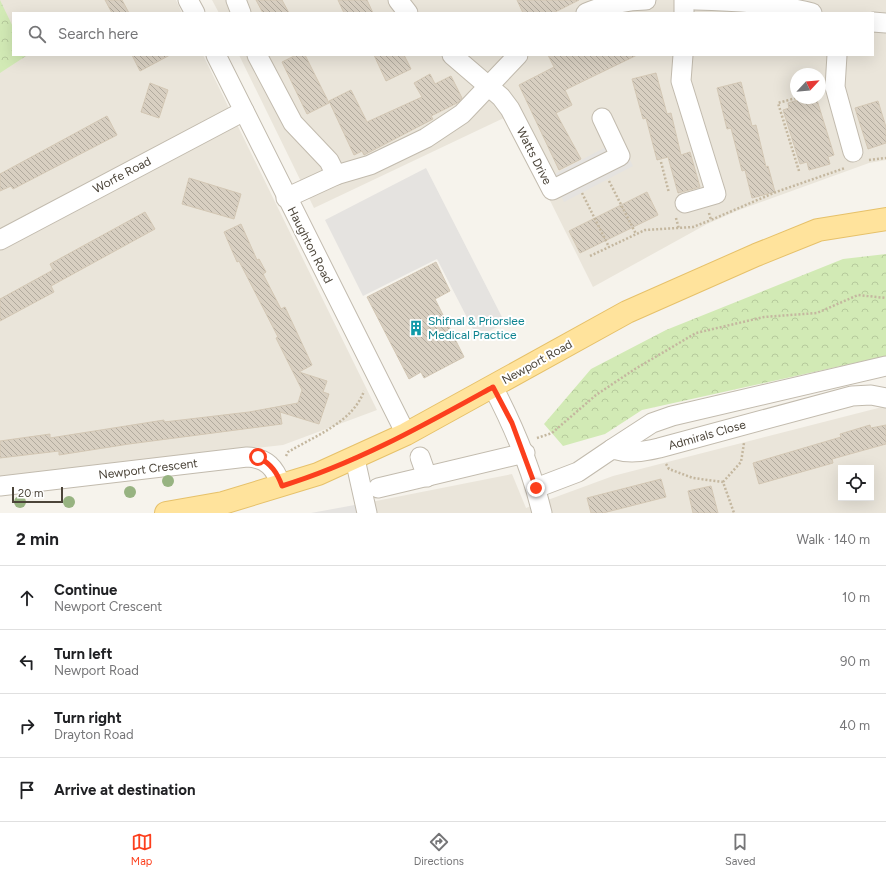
<!DOCTYPE html>
<html lang="en">
<head>
<meta charset="utf-8">
<style>
  body { margin:0; font-family:Figtree,sans-serif; background:#f6f6f6; color:#202124 }
  .controls { position:absolute; right:12px; bottom:12px; display:grid; overflow:hidden; border-radius:0px; box-shadow:0 4px 16px #0002 }
  .controls button { width:36px; height:36px; display:grid; place-items:center; padding:0; border:0; border-bottom:1px solid #e0e0e0; background:#fff; color:#202124; font:20px sans-serif }
  .compass { position:absolute; left:790px; top:68px; width:36px; height:36px; border-radius:50%; background:#fff; box-shadow:0 4px 16px #0002; rotate:64deg }
  .scale { position:absolute; left:12px; bottom:10px; width:51px; box-sizing:border-box; padding-left:4px; border:2px solid #4b4439; border-top:0; font-size:11px; line-height:14px; white-space:nowrap; color:#4b4439; -webkit-text-stroke:3px #fff; paint-order:stroke }
  .stop { position:absolute; width:12px; height:12px; margin:-9px; border:3px solid #fc3f1d; border-radius:50%; background:#fff }
  .stop.end { background:#fc3f1d; border-color:#fff; box-shadow:0 1px 4px #0008 }
  .list { margin:0; padding:0; list-style:none }
  h2 { display:flex; justify-content:space-between; align-items:center; height:52px; margin:0; padding:0 16px; font-size:17px }
  h2 small { font-size:13px; font-weight:400; color:#757577 }
  .list li { display:grid; grid-template-columns:26px 1fr auto; gap:12px; align-items:center; box-sizing:border-box; height:64px; padding:0 16px; border-top:1px solid #e0e0e0 }
  .list b { display:block; font-size:15px; white-space:nowrap }
  .list p { margin:0; font-size:13px; white-space:nowrap; color:#757577 }
  .list em { font-size:13px; font-style:normal; color:#757577 }
  .icon { flex:none; width:22px; height:22px; fill:none; stroke:currentColor; stroke-width:2; stroke-linecap:round; stroke-linejoin:round }
  .map { position:relative; flex:none; width:886px; height:513px; overflow:hidden }
  .search { position:absolute; background:#fff; box-shadow:0 4px 16px #0002; left:12px; right:12px; top:12px; height:44px; display:flex; align-items:center; gap:10px; box-sizing:border-box; padding:0 14px; border-radius:0px; color:#757577; font-size:15px }
  .sheet { height:308px; background:#fff }
  nav { display:flex; justify-content:space-around; align-items:center; box-sizing:border-box; height:56px; border-top:1px solid #e0e0e0; background:#fff; font-size:11px; color:#757577 }
  nav a { display:grid; justify-items:center; gap:2px }
  nav .on { color:#fc3f1d }
  .map>svg:first-child { display:block }
  .residential { fill:#eae5da; fill-rule:evenodd }
  .forest { fill:url(#forest-crowns) }
  .parking { fill:#e5e3e0 }
  .building { fill:url(#building-back-hatch); stroke:#d3c7b4 }
  .lines { fill:none; stroke-linecap:round; stroke-linejoin:round }
  .minor-casing { stroke:#c2bbae; stroke-width:21 }
  .major-casing { stroke:#e6c16a; stroke-width:24 }
  .path { stroke:#c4b79f; stroke-width:2.5; stroke-dasharray:2 2; stroke-linecap:butt }
  .minor { stroke:#fff; stroke-width:19 }
  .major { stroke:#ffe39c; stroke-width:22 }
  .tree { fill:#97b381 }
  .route { stroke:#fc3f1d; stroke-width:5 }
  .labels { text-anchor:middle; dominant-baseline:central; stroke-width:4; stroke-linejoin:round; paint-order:stroke }
  .street-label { font-size:12px; fill:#4b4439; stroke:#fff }
  .culture-label { font-size:12px; fill:#0d838f; stroke:#fff; text-anchor:start }
</style>
</head>
<body>
<div class="map">
<svg width="886" height="513" viewBox="0 0 886 513">
  <defs>
    <pattern id="forest-crowns" width="20" height="18" patternUnits="userSpaceOnUse"><rect width="20" height="18" fill="#d2eab5"/><path d="M2 6a3 3 0 1 1 6 0M12 15a3 3 0 1 1 6 0" fill="none" stroke="#b6ca9c"/></pattern>
    <pattern id="building-back-hatch" width="6" height="6" patternUnits="userSpaceOnUse"><rect width="6" height="6" fill="#d8cfc1"/><path d="M-1 5l2 2M0 0l6 6M5-1l2 2" fill="none" stroke="#b1aa9e"/></pattern>
  </defs>
  <rect width="100%" height="100%" fill="#f6f3ec"/>
  <g class="residential">
    <polygon points="0,0 176,0 182,13 13,13 13,55 203,55 377,410 283,445 0,476"/>
    <path d="M212 0H886V160L869 163 739 210 707 224 593 287 508 116 314 208 239 55H873V13H219ZM796 74H820V98H796Z"/>
    <path d="M886 406V513H375L371 502 512 474 526 508 613 476ZM841 468H871V498H841Z"/>
  </g>
  <g class="forest">
    <polygon points="0,0 13,27 13,55 26,56 0,73"/>
    <polygon points="886,254 886,356 642,410 605,434 563,446 544,424 591,369 666,330 843,259"/>
  </g>
  <g class="parking">
    <polygon points="607,114 633,166 564,202 551,176 606,147 593,121"/>
    <polygon points="426,168 505,323 477,337 437,259 363,296 325,220"/>
    <polygon points="371,502 375,513 311,513"/>
  </g>
  <g class="building">
    <polygon points="105,0 122,0 129,13 112,13"/>
    <polygon points="256,0 282,0 289,13 263,13"/>
    <polygon points="338,0 367,0 373,13 344,13"/>
    <polygon points="517,0 579,0 553,13 523,13"/>
    <polygon points="132,55 170,55 140,71"/>
    <polygon points="296,55 305,55 329,103 307,114 282,62"/>
    <polygon points="374,55 404,55 411,69 386,81"/>
    <polygon points="548,55 637,55 565,90 572,105 556,113 581,159 559,170 519,85 554,67"/>
    <polygon points="656,73 667,114 671,113 681,155 690,152 700,187 678,193 668,157 657,160 646,118 643,119 632,79"/>
    <polygon points="430,74 435,84 451,76 462,98 459,102 431,116 433,119 364,155 362,151 354,155 329,101 351,90 367,122 422,97 414,83"/>
    <polygon points="741,82 752,126 756,125 766,167 768,166 775,192 752,198 745,170 742,171 731,128 727,129 717,88"/>
    <polygon points="150,83 168,90 159,118 141,112"/>
    <polygon points="805,98 811,98 812,101 817,100 834,155 828,157 830,164 809,170 807,162 800,164 783,110 789,108 788,103"/>
    <polygon points="878,101 886,127 886,143 868,149 855,108"/>
    <polygon points="107,116 117,135 13,189 11,186 0,191 0,174"/>
    <polygon points="189,178 241,194 234,219 182,204"/>
    <polygon points="647,192 658,215 580,253 569,231"/>
    <polygon points="145,212 155,229 51,286 54,292 0,321 0,299 53,270 50,264"/>
    <polygon points="241,224 257,260 259,259 266,272 263,274 281,309 285,307 312,365 299,372 327,381 323,392 329,394 319,424 280,412 282,424 129,444 59,455 59,451 0,458 0,441 50,434 50,438 164,420 164,422 249,412 298,403 302,390 276,338 278,337 239,261 237,262 224,232"/>
    <polygon points="436,262 450,291 435,299 464,357 424,378 421,372 409,379 367,297"/>
    <polygon points="870,425 871,428 886,425 886,444 832,459 833,463 759,484 753,463 841,437 840,434"/>
    <polygon points="661,479 666,497 603,513 591,513 587,498"/>
    <polygon points="711,486 718,513 693,513 688,491"/>
  </g>
  <g class="lines">
    <g class="minor-casing">
      <g id="minor">
        <polyline points="188,0 195,13"/>
        <polyline points="236,0 241,13"/>
        <polyline points="398,0 408,13"/>
        <polyline points="684,0 684,13"/>
        <path d="M695 0C735 1 773 3 812 13"/>
        <path d="M586 13C606 5 626 0 646 0"/>
        <polyline points="873,22 886,23"/>
        <polyline points="216,55 406,434"/>
        <polyline points="257,55 293,123 329,161 336,175"/>
        <polyline points="452,55 501,97 510,109 552,190 620,156 602,118"/>
        <polyline points="683,55 681,81 716,194 685,203"/>
        <polyline points="837,55 835,87 853,152"/>
        <polyline points="286,198 336,175 370,165 426,138 462,114 518,55"/>
        <polyline points="0,240 244,111"/>
        <path d="M493 387C515 429 531 467 542 513"/>
        <polyline points="612,449 652,423 672,416 886,366"/>
        <polyline points="420,457 427,477"/>
        <polyline points="355,459 367,513"/>
        <path d="M0 486 247 457C267 458 275 468 281 485"/>
        <polyline points="378,488 525,453"/>
        <path d="M536 488 578 472 612 449C629 454 642 452 659 448L852 396 871 395 886 398"/>
      </g>
    </g>
    <g class="major-casing">
      <polyline id="major" points="166,513 223,503 318,474 406,434 627,312 756,255 818,230 886,219"/>
    </g>
    <g class="path">
      <polyline points="796,98 778,103 799,171"/>
      <polyline points="869,160 886,158"/>
      <polyline points="661,162 669,193"/>
      <polyline points="609,181 636,234"/>
      <polyline points="582,193 609,247"/>
      <polyline points="709,213 711,220 776,192 845,168"/>
      <polyline points="676,218 679,229"/>
      <polyline points="590,256 645,230 693,227 711,220"/>
      <polyline points="537,438 552,433 596,395 635,369 696,333 764,317 817,313 858,295 886,298"/>
      <path d="M286 456 288 452C315 436 353 422 364 391"/>
      <polyline points="666,464 669,469 693,478 723,482 734,513"/>
      <polyline points="723,482 741,462 744,443"/>
    </g>
    <use href="#minor" class="minor"/>
    <use href="#major" class="major"/>
  </g>
  <g class="tree">
    <circle cx="168" cy="481" r="6"/>
    <circle cx="130" cy="492" r="6"/>
    <circle cx="20" cy="502" r="6"/>
    <circle cx="69" cy="502" r="6"/>
  </g>
  <g class="lines">
    <path class="route" d="M258 457C271 464 277 472 282 486 357 463 424 425 493 387L512 423 536 488"/>
  </g>
  <defs>
    <g id="building-bare" transform="scale(1.2)"><path d="M-4-6H4V6H1V3H-1V6H-4ZM-2.5-4.3h1.7v1.8h-1.7ZM.8-4.3h1.7v1.8H.8ZM-2.5-1h1.7V.8h-1.7ZM.8-1h1.7V.8H.8Z" fill="#0f9aa8" stroke="#fff" stroke-width="2.5" paint-order="stroke"/></g>
  </defs>
  <g fill-rule="evenodd">
    <use href="#building-bare" x="416" y="328"/>
  </g>
  <g class="labels">
    <g class="street-label">
      <text transform="translate(534 156) rotate(63)">Watts Drive</text>
      <text transform="translate(122 175) rotate(-28)">Worfe Road</text>
      <text transform="translate(310 245) rotate(63)">Haughton Road</text>
      <text transform="translate(537 362) rotate(-29)">Newport Road</text>
      <text transform="translate(707 435) rotate(-16)">Admirals Close</text>
      <text transform="translate(148 469) rotate(-7)">Newport Crescent</text>
    </g>
    <g class="culture-label">
      <text x="428" y="321">Shifnal &amp; Priorslee<tspan x="428" dy="14">Medical Practice</tspan></text>
    </g>
  </g>
</svg>
<div class="controls">
<button><svg class="icon" aria-label="locate" viewBox="0 0 24 24"><circle cx="12" cy="12" r="6"/><path d="M12 2v4M12 18v4M2 12h4M18 12h4"/></svg></button>
</div>
<svg class="compass" viewBox="-18 -18 36 36"><path d="M0-13l5 13h-10z" fill="#e53935"/><path d="M0 13l5-13h-10z" fill="#757577"/></svg>
<div class="scale">20 m</div>
<div class="stop" style="left:258px;top:457px"></div>
<div class="stop end" style="left:536px;top:488px"></div>
<div class="search"><svg class="icon" aria-label="search" viewBox="0 0 24 24"><circle cx="10" cy="10" r="6"/><path d="M15 15l6 6"/></svg>Search here</div>
</div>
<section class="sheet">
<h2>2 min<small>Walk · 140 m</small></h2>
<ul class="list">
<li><svg class="icon" aria-label="ahead" viewBox="0 0 24 24"><path d="M12 20V5M6 11l6-6 6 6"/></svg><div><b>Continue</b><p>Newport Crescent</p></div><em>10 m</em></li>
<li><svg class="icon" aria-label="left" viewBox="0 0 24 24"><path d="M17 20v-9H6M10 6l-5 5 5 5"/></svg><div><b>Turn left</b><p>Newport Road</p></div><em>90 m</em></li>
<li><svg class="icon" aria-label="right" viewBox="0 0 24 24"><path d="M7 20v-9h11M14 6l5 5-5 5"/></svg><div><b>Turn right</b><p>Drayton Road</p></div><em>40 m</em></li>
<li><svg class="icon" aria-label="arrive" viewBox="0 0 24 24"><path d="M6 21V4h12l-3 4 3 4H6"/></svg><div><b>Arrive at destination</b></div></li>
</ul>
</section>
<nav>
<a class="on"><svg class="icon" aria-label="map" viewBox="0 0 24 24"><path d="M3 6l6-2 6 2 6-2v14l-6 2-6-2-6 2zM9 4v14M15 6v14"/></svg>Map</a>
<a><svg class="icon" aria-label="directions" viewBox="0 0 24 24"><path d="M12 3l9 9-9 9-9-9zM9 14v-3h6M13 9l2 2-2 2"/></svg>Directions</a>
<a><svg class="icon" aria-label="saved" viewBox="0 0 24 24"><path d="M7 4h10v16l-5-4-5 4z"/></svg>Saved</a>
</nav>
</body>
</html>
